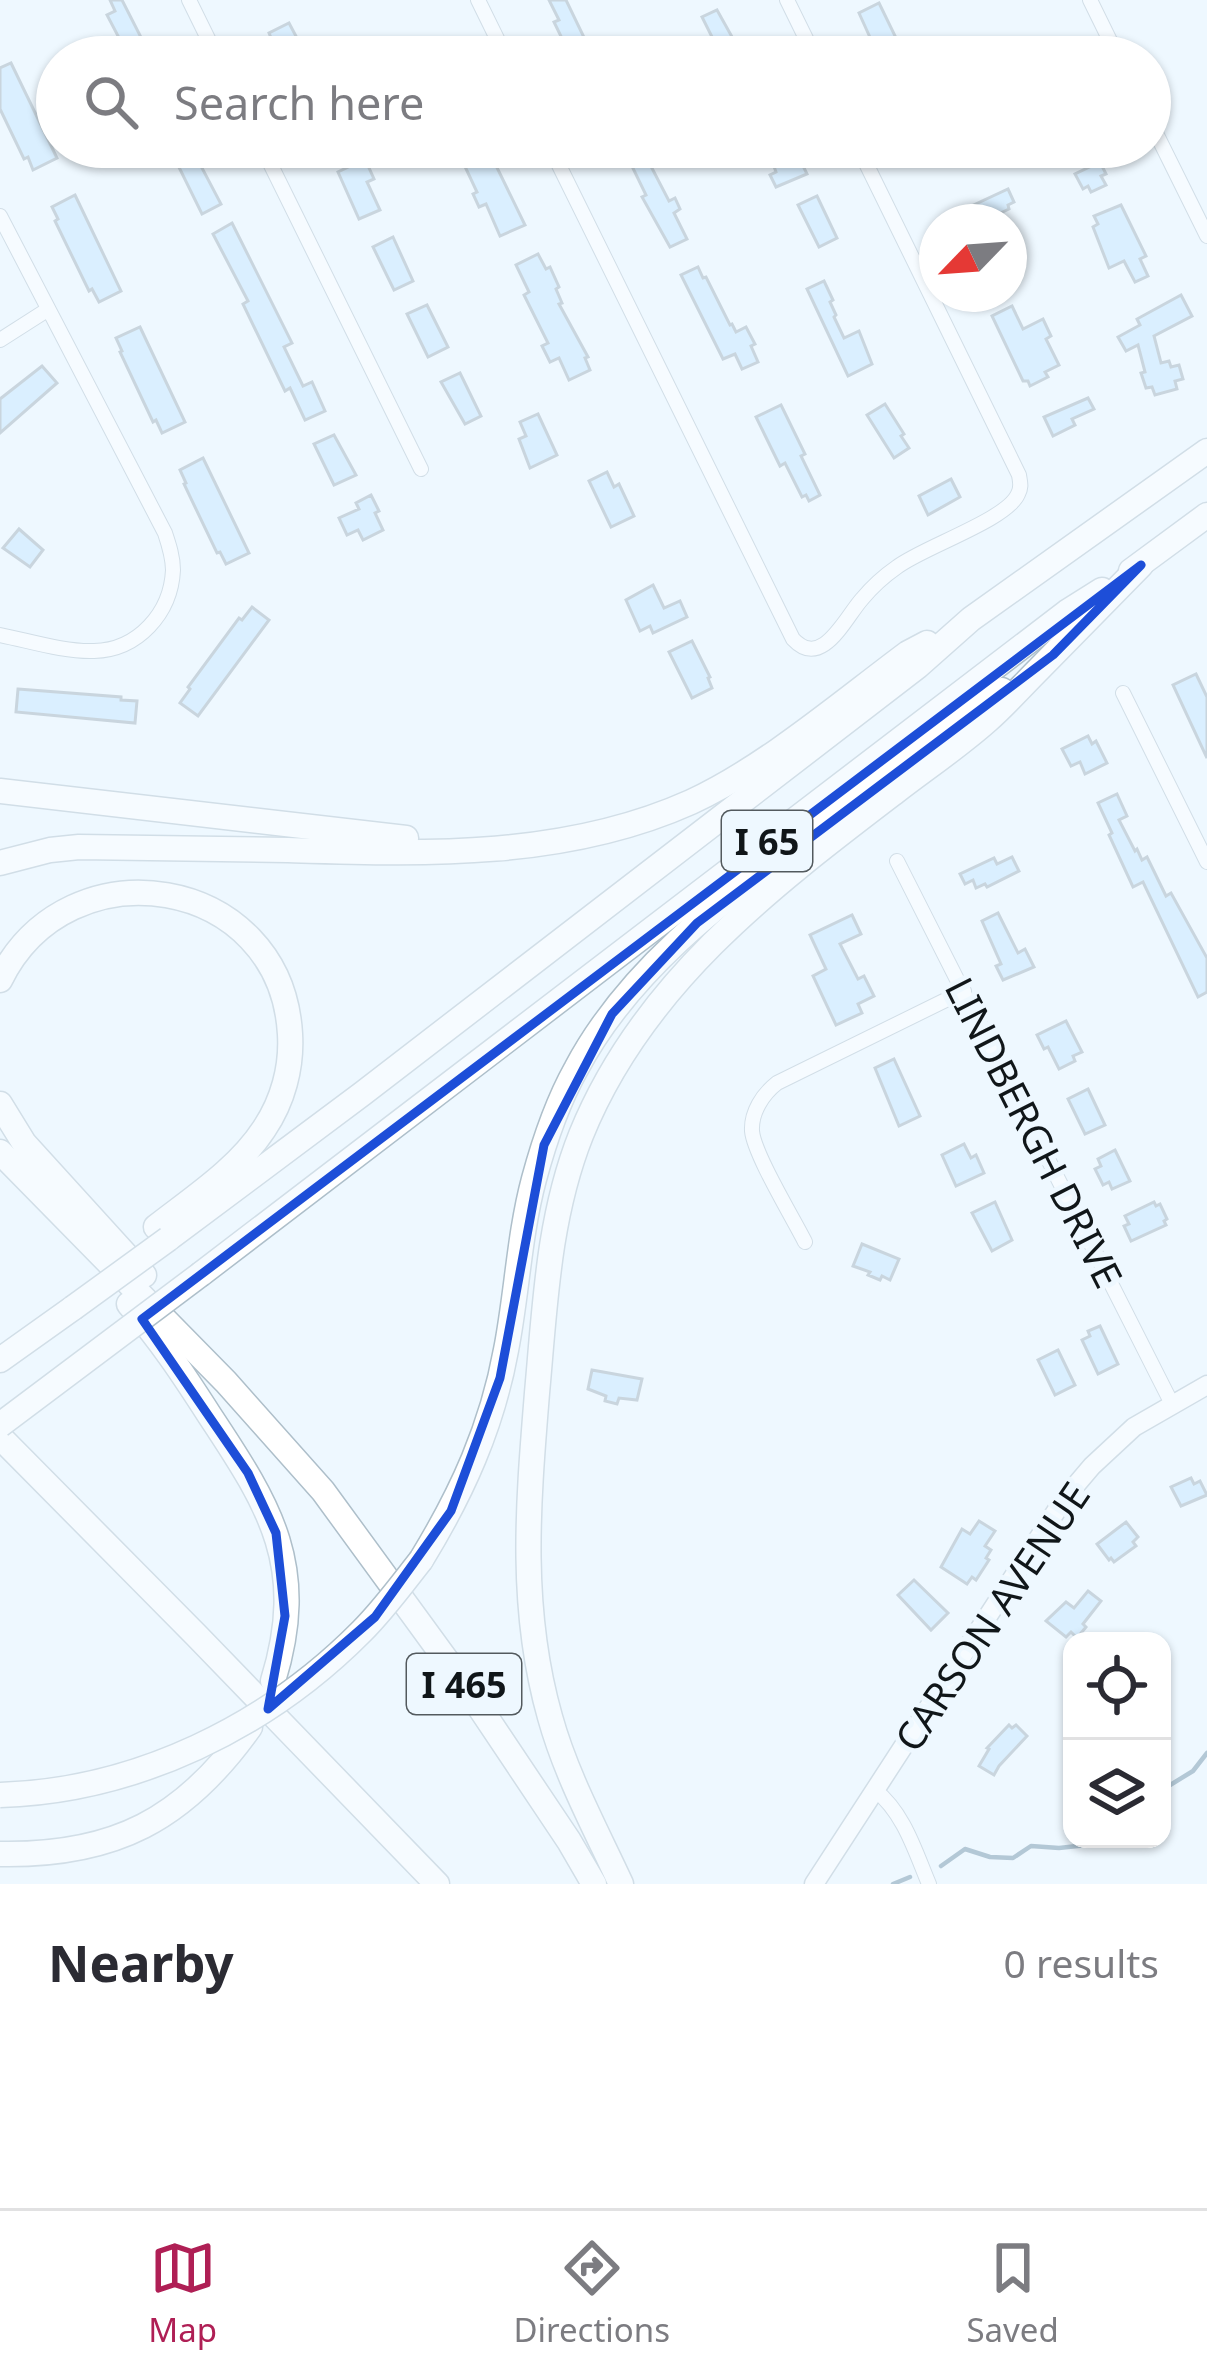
<!DOCTYPE html>
<html lang="en">
<head>
<meta charset="utf-8">
<style>
  body { margin:0; font-family:"Noto Sans",sans-serif; background:#f7f7f7; color:#2b2b33 }
  .controls { position:absolute; right:36px; bottom:36px; display:grid; overflow:hidden; border-radius:24px; box-shadow:0 3px 9px #0004 }
  .controls button { width:108px; height:108px; display:grid; place-items:center; padding:0; border:0; border-bottom:3px solid #e1e1e2; background:#fff; color:#2b2b33; font:60px sans-serif }
  .compass { position:absolute; left:919px; top:204px; width:108px; height:108px; border-radius:50%; background:#fff; box-shadow:0 3px 9px #0004; rotate:245deg }
  .list { margin:0; padding:0; list-style:none }
  h2 { display:flex; justify-content:space-between; align-items:center; height:156px; margin:0; padding:0 48px; font-size:51px }
  h2 small { font-size:39px; font-weight:400; color:#7c7c81 }
  .icon { flex:none; width:66px; height:66px; fill:none; stroke:currentColor; stroke-width:2; stroke-linecap:round; stroke-linejoin:round }
  .map { position:relative; flex:none; width:1207px; height:1884px; overflow:hidden }
  .search { position:absolute; background:#fff; box-shadow:0 3px 9px #0004; left:36px; right:36px; top:36px; height:132px; display:flex; align-items:center; gap:30px; box-sizing:border-box; padding:0 42px; border-radius:66px; color:#7c7c81; font-size:45px }
  .sheet { height:324px; background:#fff }
  nav { display:flex; justify-content:space-around; align-items:center; box-sizing:border-box; height:168px; border-top:3px solid #e1e1e2; background:#fff; font-size:33px; color:#7c7c81 }
  nav a { display:grid; justify-items:center; gap:6px }
  nav .on { color:#af1f55 }
  .map>svg:first-child { display:block }
  .lines { fill:none; stroke-linecap:round; stroke-linejoin:round }
  .stream { stroke:#6c8ea4; stroke-width:4.5 }
  .building { fill:#c0e5fe; stroke:#9cacb6; stroke-width:3 }
  .street-casing { stroke:#aebfca; stroke-width:16 }
  .secondary-casing { stroke:#aebfca; stroke-width:21 }
  .highway-casing { stroke:#aebfca; stroke-width:27 }
  .street { stroke:#fff; stroke-width:14 }
  .secondary { stroke:#fff; stroke-width:18 }
  .highway { stroke:#fff; stroke-width:24 }
  .highway-bridge-casing { stroke:#aebfca; stroke-width:27; stroke-linecap:butt }
  .highway-bridge { stroke:#fff; stroke-width:24 }
  .marked { fill:none; stroke:#1d4ed8; stroke-width:9; stroke-linejoin:round }
  .labels { text-anchor:middle; dominant-baseline:central; stroke-width:10; stroke-linejoin:round; paint-order:stroke }
  .shield { fill:#eef8ff; stroke:#535a5e; stroke-width:3 }
  .shield-label { font-size:36px; font-weight:bold; fill:#101619 }
  .street-label { font-size:39px; fill:#101619; stroke:#eef8ff }
</style>
</head>
<body>
<div class="map">
<svg width="1207" height="1884" viewBox="0 0 1207 1884">
  <rect width="100%" height="100%" fill="#eef8ff"/>
  <g class="lines">
    <g class="stream">
      <polyline points="1162,1790 1193,1771 1207,1753"/>
      <polyline points="941,1866 965,1849 990,1857 1013,1858 1031,1846 1059,1848 1096,1844 1101,1839"/>
      <polyline points="893,1884 910,1877"/>
    </g>
  </g>
  <g class="building">
    <polygon points="110,0 122,0 151,57 129,57 107,15 115,11"/>
    <polygon points="549,0 566,0 592,54 585,57 571,57 554,22 559,20"/>
    <polygon points="879,3 899,44 878,55 859,13"/>
    <polygon points="717,10 741,53 732,57 722,57 702,17"/>
    <polygon points="289,23 307,57 279,57 269,33"/>
    <polygon points="11,63 57,158 33,170 28,157 24,159 0,109 0,68"/>
    <polygon points="169,147 191,147 221,204 202,214"/>
    <polygon points="464,147 487,147 525,225 500,236 486,204 479,207 473,194 477,192 461,158 468,154"/>
    <polygon points="618,147 641,147 669,201 675,198 680,209 674,213 687,239 670,247 642,197 646,195 630,162 622,166 615,153 620,151"/>
    <polygon points="767,147 794,147 807,174 776,187 770,175 776,172"/>
    <polygon points="365,159 374,179 367,182 380,210 359,219 338,172"/>
    <polygon points="1100,162 1106,174 1101,176 1106,185 1091,192 1088,186 1083,189 1075,174"/>
    <polygon points="1008,189 1014,202 1008,205 1009,209 990,218 992,222 937,222"/>
    <polygon points="75,195 121,291 99,302 92,289 89,291 55,221 58,219 52,207"/>
    <polygon points="817,196 837,238 819,247 798,205"/>
    <polygon points="1121,205 1146,256 1140,259 1148,276 1135,282 1124,261 1109,268 1093,227 1098,224 1094,216"/>
    <polygon points="232,223 292,343 284,347 303,386 312,382 325,411 305,420 290,388 285,391 243,304 248,301 213,234"/>
    <polygon points="393,237 413,281 394,290 373,247"/>
    <polygon points="538,254 546,269 550,267 559,287 556,289 562,303 559,304 588,357 585,358 590,370 569,380 559,358 550,362 542,346 548,343 524,295 529,292 516,265"/>
    <polygon points="698,267 703,278 706,277 730,325 732,324 736,332 746,327 755,344 751,346 758,362 742,369 735,354 723,359 681,275"/>
    <polygon points="824,281 833,300 830,302 836,315 834,317 844,338 859,331 872,364 848,376 807,289"/>
    <polygon points="1181,295 1192,316 1154,336 1161,363 1169,361 1171,367 1179,365 1183,379 1175,381 1177,389 1155,395 1152,387 1146,388 1141,373 1145,372 1138,345 1126,351 1118,337 1140,325 1137,319"/>
    <polygon points="427,305 448,347 428,357 407,314"/>
    <polygon points="1012,306 1023,329 1043,319 1051,336 1046,339 1059,365 1045,372 1048,377 1030,386 1028,381 1023,381 992,316"/>
    <polygon points="140,327 185,422 162,433 156,420 153,422 120,352 122,351 116,338"/>
    <polygon points="42,366 57,383 0,433 0,399"/>
    <polygon points="460,373 481,416 465,424 441,382"/>
    <polygon points="1088,398 1094,409 1072,419 1075,425 1053,436 1044,417"/>
    <polygon points="885,404 904,434 901,436 909,448 894,458 867,415"/>
    <polygon points="781,405 805,454 801,456 820,495 809,501 806,495 802,497 785,463 780,466 756,417"/>
    <polygon points="538,414 557,455 530,468 519,439 526,436 520,422"/>
    <polygon points="334,435 356,475 334,485 314,444"/>
    <polygon points="203,458 249,553 226,564 220,552 217,553 184,484 186,483 180,470"/>
    <polygon points="607,472 614,487 619,484 634,516 611,527 589,481"/>
    <polygon points="951,479 960,497 928,515 919,496"/>
    <polygon points="371,495 379,511 375,513 383,530 363,540 358,530 347,535 339,518 359,509 356,503"/>
    <polygon points="19,529 43,550 30,567 3,548"/>
    <polygon points="653,585 664,608 680,601 687,617 653,633 650,626 640,631 626,600"/>
    <polygon points="252,607 269,620 198,716 180,703 190,689 188,687 239,618 242,620"/>
    <polygon points="692,641 710,677 708,678 712,688 692,698 669,652"/>
    <polygon points="1196,674 1207,697 1207,758 1173,685"/>
    <polygon points="18,689 121,697 121,700 137,701 135,723 16,712"/>
    <polygon points="1088,736 1092,744 1096,741 1107,763 1085,774 1080,762 1071,766 1062,749"/>
    <polygon points="1117,794 1127,816 1119,820 1135,851 1137,849 1142,860 1147,857 1166,896 1171,893 1207,958 1207,992 1198,997 1143,882 1133,887 1109,835 1112,833 1098,803"/>
    <polygon points="1012,857 1019,871 987,887 985,884 976,888 973,880 965,884 960,874 994,858 997,864"/>
    <polygon points="998,913 1018,953 1025,949 1034,967 1003,980 996,966 1001,964 982,921"/>
    <polygon points="852,915 861,934 840,944 858,979 864,976 874,996 858,1004 862,1013 836,1025 813,976 826,969 810,935"/>
    <polygon points="1066,1021 1082,1052 1073,1056 1075,1061 1059,1069 1048,1047 1044,1049 1037,1035"/>
    <polygon points="894,1059 920,1116 899,1126 875,1068"/>
    <polygon points="1088,1089 1105,1125 1085,1134 1068,1099"/>
    <polygon points="964,1144 971,1158 976,1155 984,1173 956,1186 942,1155"/>
    <polygon points="1115,1150 1130,1181 1112,1189 1109,1182 1103,1185 1095,1169 1101,1166 1098,1159"/>
    <polygon points="995,1202 1012,1240 992,1251 972,1213"/>
    <polygon points="1154,1202 1156,1206 1160,1204 1167,1219 1164,1221 1166,1225 1131,1241 1124,1226 1129,1224 1125,1216"/>
    <polygon points="862,1244 899,1259 890,1280 882,1276 880,1280 868,1275 870,1272 853,1266"/>
    <polygon points="1100,1326 1118,1364 1098,1374 1082,1340 1090,1336 1088,1331"/>
    <polygon points="1058,1350 1075,1385 1055,1395 1038,1360"/>
    <polygon points="592,1370 642,1379 637,1400 619,1398 617,1404 605,1401 606,1396 588,1389"/>
    <polygon points="1191,1478 1194,1484 1200,1481 1207,1495 1181,1506 1171,1487"/>
    <polygon points="979,1521 995,1531 985,1546 991,1550 986,1558 989,1560 976,1580 972,1577 967,1584 941,1567 962,1529 970,1534"/>
    <polygon points="1126,1522 1138,1537 1133,1542 1136,1546 1114,1562 1111,1558 1109,1560 1097,1544"/>
    <polygon points="914,1580 948,1613 931,1630 898,1595"/>
    <polygon points="1088,1591 1101,1601 1083,1624 1086,1627 1077,1638 1071,1632 1066,1637 1046,1621 1066,1602 1074,1608"/>
    <polygon points="1009,1725 1012,1728 1016,1725 1027,1736 999,1766 994,1775 979,1766 989,1749 987,1748"/>
  </g>
  <g class="lines">
    <g class="street-casing">
      <g id="street">
        <polyline points="189,0 217,57"/>
        <polyline points="478,0 506,57"/>
        <polyline points="787,0 815,57"/>
        <polyline points="1090,0 1118,57"/>
        <polyline points="1150,121 1207,236"/>
        <polyline points="262,147 421,469"/>
        <path d="M550 147 793 639C822 670 845 618 862 599 872 587 884 576 897 567 923 547 1007 520 1018 494 1022 487 1020 482 1019 475L858 147"/>
        <path d="M0 216 165 533C169 545 173 557 173 570 171 613 138 650 94 651 64 652 30 641 0 635"/>
        <polyline points="0,340 47,310"/>
        <polyline points="1123,693 1207,862"/>
        <polyline points="897,861 1172,1404"/>
        <path d="M805 1242C793 1218 754 1154 752 1131 751 1112 763 1094 777 1083L964 991"/>
        <path d="M875 1790C904 1813 915 1851 929 1884"/>
      </g>
    </g>
    <g class="secondary-casing">
      <polyline id="secondary" points="814,1884 1064,1499 1092,1466 1134,1427 1207,1385"/>
    </g>
    <g class="highway-casing">
      <g id="highway">
        <polyline points="1131,571 1207,515"/>
        <polyline points="0,791 406,838"/>
        <path d="M0 863 50 850 79 847C149 848 219 849 288 850 424 854 564 859 691 802 765 768 842 702 908 653L927 643"/>
        <path d="M0 980C68 841 281 875 290 1034 292 1067 283 1101 264 1129 238 1169 193 1198 156 1227"/>
        <polyline points="0,1104 24,1143 144,1275"/>
        <polyline points="0,1152 226,1382 323,1491 466,1687 569,1841 594,1884"/>
        <polyline points="168,1239 362,1094 918,666 971,619 1207,451"/>
        <polyline points="201,1274 1067,612 1102,590"/>
        <path d="M129 1304C160 1339 185 1377 210 1416 271 1508 308 1567 273 1681"/>
        <polyline points="0,1360 73,1308"/>
        <polyline points="0,1437 196,1635 437,1884"/>
        <path d="M421 1560C462 1493 492 1427 506 1350 517 1294 519 1235 534 1179 544 1142 557 1103 576 1069 632 963 734 892 827 822 885 778 942 732 1002 690"/>
        <path d="M0 1854C114 1856 184 1820 250 1727"/>
        <path d="M621 1884C596 1830 566 1775 550 1717 519 1608 528 1504 537 1393 545 1306 548 1218 581 1135 642 984 769 888 895 792 926 768 959 746 988 720 1006 704 1022 686 1039 669 1073 634 1107 600 1141 565"/>
      </g>
    </g>
    <use href="#street" class="street"/>
    <use href="#secondary" class="secondary"/>
    <use href="#highway" class="highway"/>
    <g class="highway-bridge-casing">
      <g id="highway-bridge">
        <polyline points="73,1308 168,1239"/>
        <polyline points="0,1425 201,1274"/>
        <path d="M0 1795C136 1791 267 1727 362 1631 384 1609 402 1584 421 1560"/>
      </g>
    </g>
    <use href="#highway-bridge" class="highway-bridge"/>
  </g>
  <path d="M0 0H1207V1884H0ZM1141 565 1053 655 697 923 612 1014 544 1145 500 1378 451 1511 375 1617 268 1709 285 1616 276 1533 248 1473 142 1319Z" fill="#eef8ff" fill-opacity=".55" fill-rule="evenodd"/>
  <path class="marked" d="M1141 565 1053 655 697 923 612 1014 544 1145 500 1378 451 1511 375 1617 268 1709 285 1616 276 1533 248 1473 142 1319Z"/>
  <g class="labels">
    <g class="shield">
      <rect x="722" y="811" width="90" height="60" rx="9"/>
      <rect x="407" y="1654" width="114" height="60" rx="9"/>
    </g>
    <g class="shield-label">
      <text x="767" y="841">I 65</text>
      <text x="464" y="1684">I 465</text>
    </g>
    <g class="street-label">
      <text transform="translate(1035 1132) rotate(63)">LINDBERGH DRIVE</text>
      <text transform="translate(991 1616) rotate(-56)">CARSON AVENUE</text>
    </g>
  </g>
</svg>
<div class="controls">
<button><svg class="icon" aria-label="locate" viewBox="0 0 24 24"><circle cx="12" cy="12" r="6"/><path d="M12 2v4M12 18v4M2 12h4M18 12h4"/></svg></button>
<button><svg class="icon" aria-label="layers" viewBox="0 0 24 24"><path d="M12 4l9 5-9 5-9-5zM3 14l9 5 9-5"/></svg></button>
</div>
<svg class="compass" viewBox="-18 -18 36 36"><path d="M0-13l5 13h-10z" fill="#e53935"/><path d="M0 13l5-13h-10z" fill="#7c7c81"/></svg>
<div class="search"><svg class="icon" aria-label="search" viewBox="0 0 24 24"><circle cx="10" cy="10" r="6"/><path d="M15 15l6 6"/></svg>Search here</div>
</div>
<section class="sheet">
<h2>Nearby<small>0 results</small></h2>
<ul class="list">
</ul>
</section>
<nav>
<a class="on"><svg class="icon" aria-label="map" viewBox="0 0 24 24"><path d="M3 6l6-2 6 2 6-2v14l-6 2-6-2-6 2zM9 4v14M15 6v14"/></svg>Map</a>
<a><svg class="icon" aria-label="directions" viewBox="0 0 24 24"><path d="M12 3l9 9-9 9-9-9zM9 14v-3h6M13 9l2 2-2 2"/></svg>Directions</a>
<a><svg class="icon" aria-label="saved" viewBox="0 0 24 24"><path d="M7 4h10v16l-5-4-5 4z"/></svg>Saved</a>
</nav>
</body>
</html>
